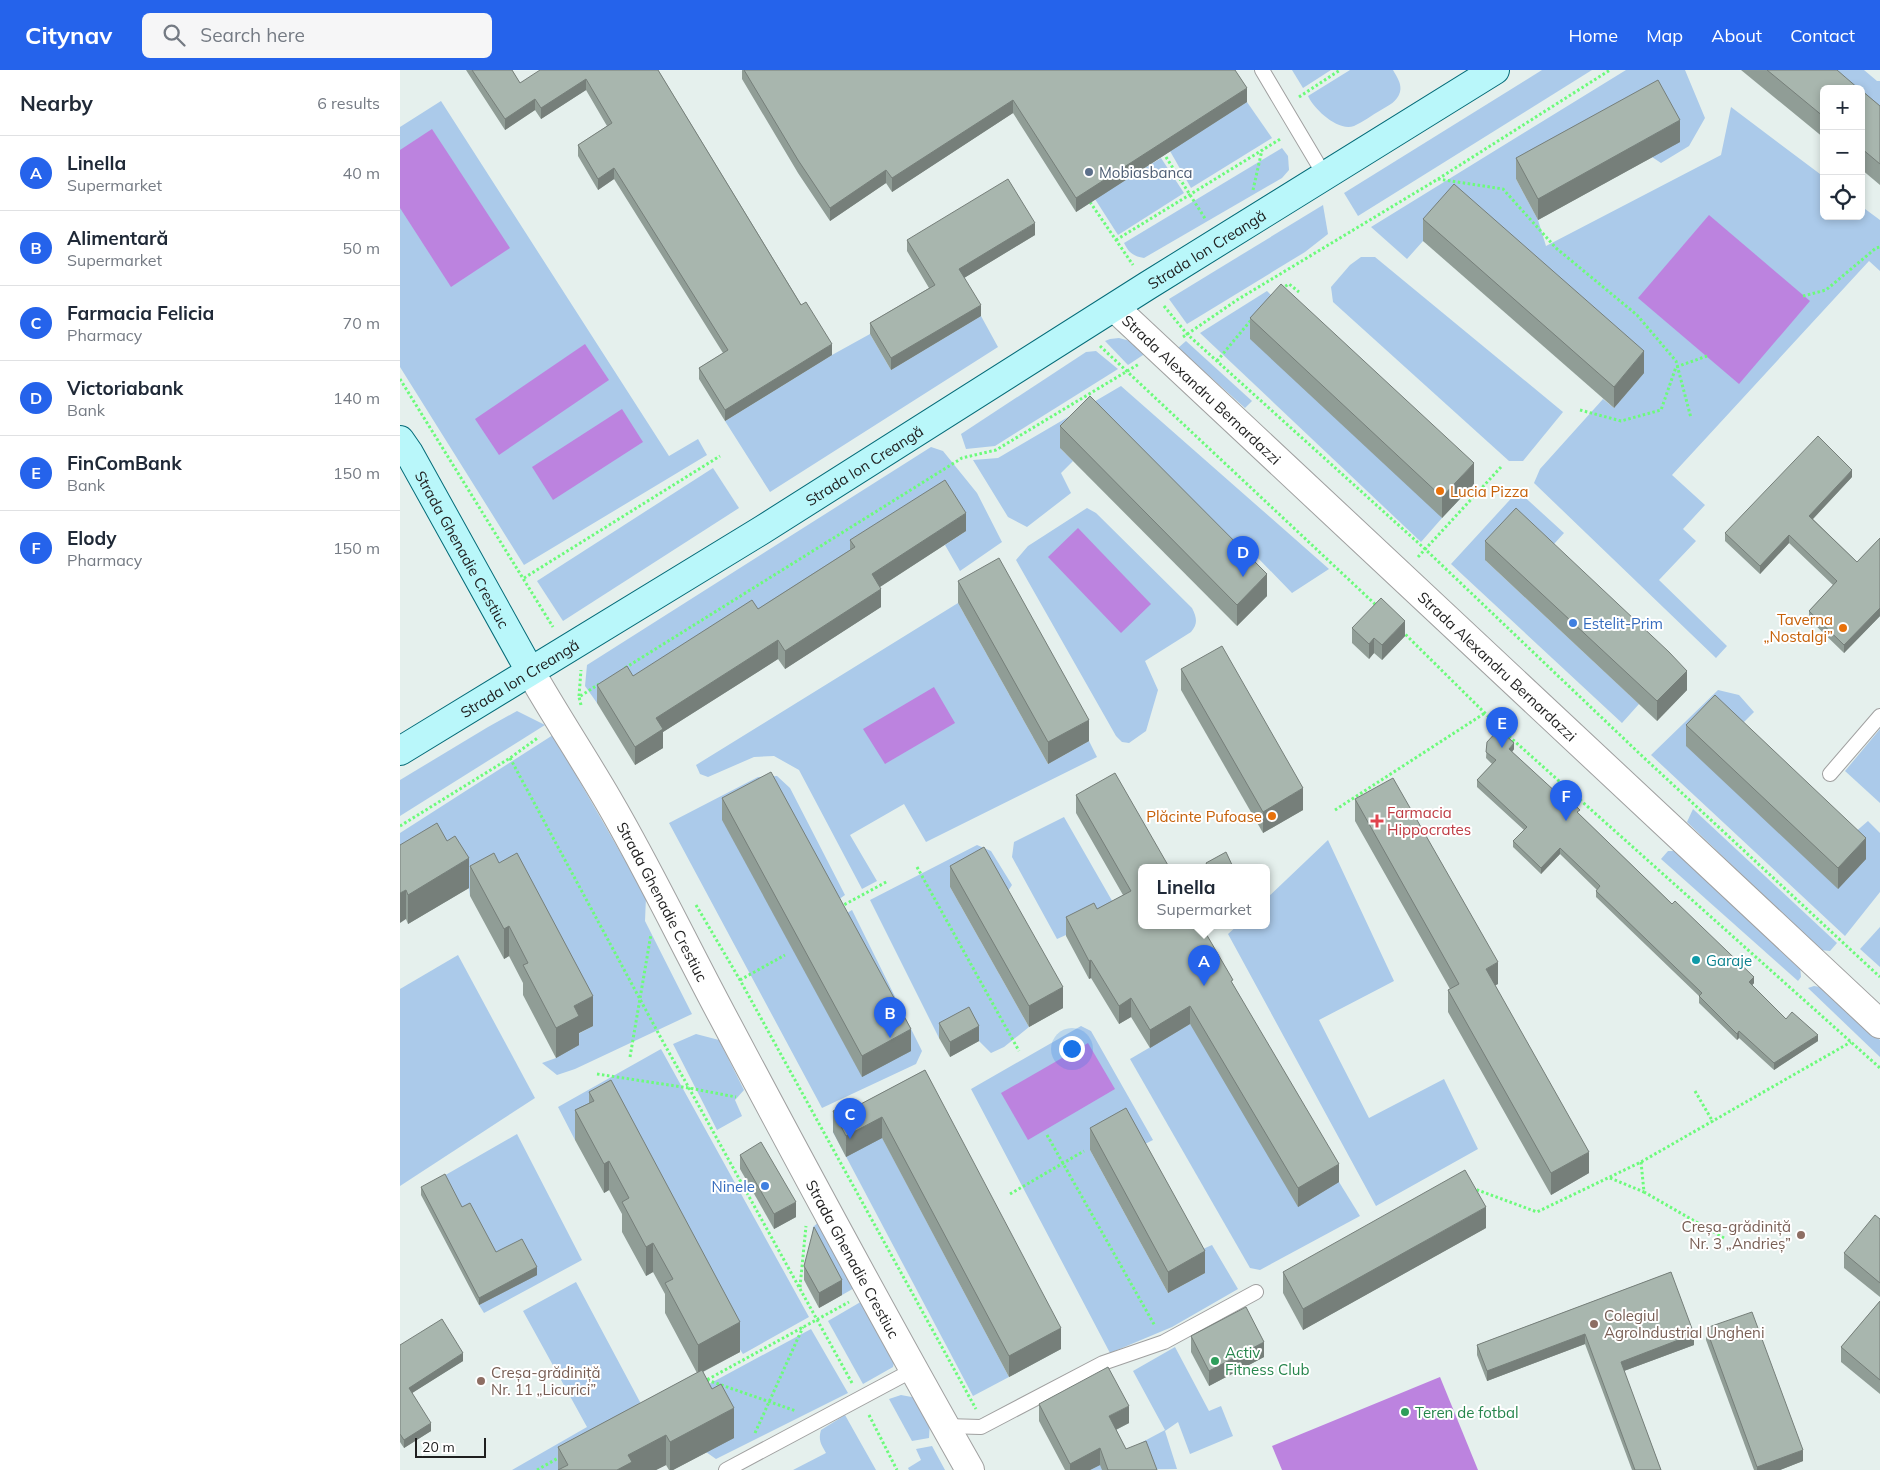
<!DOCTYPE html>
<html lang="en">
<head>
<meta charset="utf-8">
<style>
  body { margin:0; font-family:Mulish,sans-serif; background:#f6f6f7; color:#1f2937 }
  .controls { position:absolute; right:15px; top:15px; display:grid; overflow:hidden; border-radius:8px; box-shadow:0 2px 8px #0003 }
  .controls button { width:45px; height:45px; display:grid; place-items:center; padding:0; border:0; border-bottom:1px solid #e0e1e3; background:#fff; color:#1f2937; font:25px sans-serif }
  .scale { position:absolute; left:15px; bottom:12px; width:71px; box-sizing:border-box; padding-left:5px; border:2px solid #1f1f1f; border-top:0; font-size:14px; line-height:18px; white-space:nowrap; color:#1f1f1f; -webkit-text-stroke:4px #fff; paint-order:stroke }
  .you { position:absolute; left:671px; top:978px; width:18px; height:18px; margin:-12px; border:4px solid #fff; border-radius:50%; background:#1a73e8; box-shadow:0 0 0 8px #1a73e833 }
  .badge { display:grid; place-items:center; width:32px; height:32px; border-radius:50%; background:#2563eb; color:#fff; font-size:16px; font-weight:700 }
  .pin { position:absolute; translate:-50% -41px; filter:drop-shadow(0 1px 2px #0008) }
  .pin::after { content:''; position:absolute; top:26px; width:18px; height:15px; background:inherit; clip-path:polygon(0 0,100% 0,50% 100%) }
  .popup { position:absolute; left:738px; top:794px; width:132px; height:65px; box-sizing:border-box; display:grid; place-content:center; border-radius:8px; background:#fff; filter:drop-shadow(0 1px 4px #0005); font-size:16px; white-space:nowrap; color:#747a83 }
  .popup b { font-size:19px; color:#1f2937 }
  .popup::after { content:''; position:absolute; left:50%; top:100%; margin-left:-10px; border:10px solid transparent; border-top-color:#fff }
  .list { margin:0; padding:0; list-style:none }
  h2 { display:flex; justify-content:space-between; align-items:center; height:65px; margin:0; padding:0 20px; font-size:21px }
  h2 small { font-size:16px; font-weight:400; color:#747a83 }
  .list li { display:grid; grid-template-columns:32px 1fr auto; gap:15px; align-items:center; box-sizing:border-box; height:75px; padding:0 20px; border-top:1px solid #e0e1e3 }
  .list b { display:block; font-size:19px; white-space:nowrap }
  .list p { margin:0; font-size:16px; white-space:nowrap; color:#747a83 }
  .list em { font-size:16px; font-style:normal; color:#747a83 }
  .icon { flex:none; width:28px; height:28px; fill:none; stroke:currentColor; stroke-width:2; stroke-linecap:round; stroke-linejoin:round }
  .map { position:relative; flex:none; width:1480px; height:1400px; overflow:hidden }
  header { display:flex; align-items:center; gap:30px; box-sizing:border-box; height:70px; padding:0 25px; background:#2563eb; color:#fff }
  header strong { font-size:24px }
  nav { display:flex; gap:28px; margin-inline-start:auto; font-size:18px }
  .search { width:350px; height:45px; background:#f6f6f7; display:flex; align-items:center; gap:12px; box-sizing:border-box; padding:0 18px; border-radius:8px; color:#747a83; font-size:19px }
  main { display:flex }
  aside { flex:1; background:#fff }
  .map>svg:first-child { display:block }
  .grass { fill:#abcaea }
  .pitch { fill:#bc83df }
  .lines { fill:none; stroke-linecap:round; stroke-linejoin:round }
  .lane-casing { stroke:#a0a0a0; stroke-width:16 }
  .street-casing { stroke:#a0a0a0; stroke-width:30 }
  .secondary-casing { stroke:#046b78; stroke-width:30 }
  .path { stroke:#6cfb7b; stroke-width:3; stroke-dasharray:2.5 2.5; stroke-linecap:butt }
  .lane { stroke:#fff; stroke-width:14 }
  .street { stroke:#fff; stroke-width:28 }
  .secondary { stroke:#b9f7fa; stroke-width:28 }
  .wall { fill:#909d96 }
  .shaded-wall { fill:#767f7a }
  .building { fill:#a8b6ae; stroke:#767f7a }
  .service-dot { fill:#5c6f8a; stroke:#fff; stroke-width:2 }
  .food-dot { fill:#e8710a; stroke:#fff; stroke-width:2 }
  .shop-dot { fill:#3f7fe0; stroke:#fff; stroke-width:2 }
  .health-dot { fill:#e0444e; stroke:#fff; stroke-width:2 }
  .culture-dot { fill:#0f9aa8; stroke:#fff; stroke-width:2 }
  .education-dot { fill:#8d6e63; stroke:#fff; stroke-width:2 }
  .leisure-dot { fill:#2e9e5b; stroke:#fff; stroke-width:2 }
  .labels { text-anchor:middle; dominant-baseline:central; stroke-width:4; stroke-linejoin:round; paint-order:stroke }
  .service-label { font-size:15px; fill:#4e5e75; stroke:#fff; text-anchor:start }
  .street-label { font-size:15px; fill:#1f1f1f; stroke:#fff }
  .food-label { font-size:15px; fill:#c56008; stroke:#fff; text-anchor:end }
  .shop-label { font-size:15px; fill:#366cbe; stroke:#fff; text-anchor:start }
  .health-label { font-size:15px; fill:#be3a42; stroke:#fff; text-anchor:start }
  .culture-label { font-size:15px; fill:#0d838f; stroke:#fff; text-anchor:start }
  .education-label { font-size:15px; fill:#785e54; stroke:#fff; text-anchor:start }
  .leisure-label { font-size:15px; fill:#27864d; stroke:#fff; text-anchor:start }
</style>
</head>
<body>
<header>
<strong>Citynav</strong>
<div class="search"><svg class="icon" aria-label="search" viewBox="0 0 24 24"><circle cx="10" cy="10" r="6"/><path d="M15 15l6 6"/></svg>Search here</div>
<nav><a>Home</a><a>Map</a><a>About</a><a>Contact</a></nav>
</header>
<main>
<aside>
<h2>Nearby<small>6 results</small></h2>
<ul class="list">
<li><span class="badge">A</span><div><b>Linella</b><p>Supermarket</p></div><em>40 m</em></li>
<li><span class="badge">B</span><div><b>Alimentară</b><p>Supermarket</p></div><em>50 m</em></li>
<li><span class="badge">C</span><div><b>Farmacia Felicia</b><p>Pharmacy</p></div><em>70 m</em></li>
<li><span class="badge">D</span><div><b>Victoriabank</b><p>Bank</p></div><em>140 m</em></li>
<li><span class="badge">E</span><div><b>FinComBank</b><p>Bank</p></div><em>150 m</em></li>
<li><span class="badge">F</span><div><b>Elody</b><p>Pharmacy</p></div><em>150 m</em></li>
</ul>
</aside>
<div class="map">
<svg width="1480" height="1400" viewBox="0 0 1480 1400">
  <rect width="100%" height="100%" fill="#e5f0ed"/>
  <g class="grass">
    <polygon points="892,0 931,0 903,18"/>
    <path d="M950 0H993C997 7 1002 14 1000 22 997 32 989 35 981 40 972 45 963 52 954 56 938 62 914 39 908 26Z"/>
    <polygon points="1142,0 1192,0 958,146 944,123"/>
    <polygon points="1226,0 1285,0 1305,48 1289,76 1261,93 1252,87 1116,109 1138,150 1146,176 1321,85 1331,37 1424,107 1424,146 1461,146 1461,136 1480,150 1480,201 1469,191 1272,405 1305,435 1283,459 1296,471 1259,510 1327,576 1316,588 1134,413 1140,399 1203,329 1214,338 1244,302 1023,171 1007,189 971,157"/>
    <polygon points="1411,0 1464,0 1477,11 1480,11 1480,57 1461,42 1461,19 1433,19"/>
    <polygon points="41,31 269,386 298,369 307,385 124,495 0,297 0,57"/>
    <polygon points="847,32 872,68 791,118 770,81"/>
    <path d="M882 78 888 86 889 100 882 108 744 188C733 186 729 183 724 173Z"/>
    <polygon points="761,88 784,123 718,165 695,129"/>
    <polygon points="923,135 928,164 905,182 787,254 769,229"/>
    <polygon points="961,187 975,187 1163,342 1123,391 1109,391 933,232 931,217 950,195"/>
    <polygon points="867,221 881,235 1042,448 1021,472 800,263"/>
    <polygon points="581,246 598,277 370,422 325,351 432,285 470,264 491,300"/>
    <polygon points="719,268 734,272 746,283 728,295 705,271 710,269"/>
    <polygon points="786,271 852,331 845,338 778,278"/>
    <polygon points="696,281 718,299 595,376 566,379 561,364 686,282"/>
    <polygon points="721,316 929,499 892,523 857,487 841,500 660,378 673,391 661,403 671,423 627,457 608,447 573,390 598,388"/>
    <polygon points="531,377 543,381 577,423 602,472 560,501 545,475 566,461 451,488 197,633 185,616 187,595"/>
    <polygon points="313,398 339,438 163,551 137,511"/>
    <polygon points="1118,421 1164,463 1144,485 1086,491 1239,634 1222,653 1051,494"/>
    <path d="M687 438 696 443 792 538C797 548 798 554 791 562L745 591 758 620 746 661 729 673 722 672 716 666 616 490 628 476Z"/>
    <polygon points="558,533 648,694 689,671 697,687 526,772 504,734 450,765 477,811 462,819 399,700 374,686 354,687 308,707 300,704 296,695"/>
    <polygon points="1318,620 1339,625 1354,642 1333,663 1446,770 1468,751 1480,763 1480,822 1445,866 1251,685"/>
    <polygon points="117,641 145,655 0,746 0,710 88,657"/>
    <polygon points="1480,659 1480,733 1445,701"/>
    <polygon points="153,665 246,827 245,851 292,944 175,999 157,1005 142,993 156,988 174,966 193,956 94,813 70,826 69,818 0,805 0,763"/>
    <polygon points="377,706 390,718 445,825 431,835 439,848 452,840 522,981 516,994 422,1038 269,753 358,707"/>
    <polygon points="1293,739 1437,873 1430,881 1420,880 1287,752"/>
    <polygon points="664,747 746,890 666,865 657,869 612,787 614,772"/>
    <polygon points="928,770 994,911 919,950 969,1048 1044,1009 1078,1079 976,1136 828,864 838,855 866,855 867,828"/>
    <polygon points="577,775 591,781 612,815 602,830 550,817 629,957 604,977 591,983 579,971 569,952 539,968 470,830"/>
    <polygon points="1268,781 1278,781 1400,895 1401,907 1398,911 1261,789"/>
    <polygon points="1480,857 1480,897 1460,879"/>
    <polygon points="58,885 135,1028 0,1116 0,919"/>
    <polygon points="1414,916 1425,918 1480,970 1480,987 1408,918"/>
    <polygon points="790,954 939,1112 960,1146 860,1200 850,1198 730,989"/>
    <polygon points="681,956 691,961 753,1070 737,1078 690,1080 768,1223 805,1203 794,1183 812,1175 838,1219 772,1257 710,1283 571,1019"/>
    <polygon points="296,964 319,970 344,1020 335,1030 342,1046 317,1060 273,974"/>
    <polygon points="261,979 409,1247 343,1284 194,1060 175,1070 158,1037"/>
    <polygon points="469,1043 609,1307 573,1326 433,1062"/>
    <polygon points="117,1064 182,1190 84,1243 79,1235 137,1204 96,1190 62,1145 42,1107"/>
    <polygon points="421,1150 456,1217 442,1225 410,1186 413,1157"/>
    <polygon points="176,1212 248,1347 411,1259 448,1323 316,1389 306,1382 171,1400 112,1400 187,1357 123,1241"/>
    <polygon points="464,1230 495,1287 493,1297 463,1314 428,1251"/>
    <polygon points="775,1277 809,1341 821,1336 833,1366 790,1384 778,1352 765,1361 777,1399 690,1400 765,1360 733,1301"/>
    <polygon points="501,1325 517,1328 530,1350 529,1368 512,1371 489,1329"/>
    <path d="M445 1345 476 1400H393L426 1383C421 1374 418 1370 421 1360Z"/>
    <polygon points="532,1376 545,1400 509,1400 508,1398 521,1390 516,1379"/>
  </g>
  <g class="pitch">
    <polygon points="32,59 110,178 51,217 0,138 0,80"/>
    <polygon points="1309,145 1410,231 1339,314 1238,228"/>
    <polygon points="185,274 209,310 99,385 75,349"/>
    <polygon points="222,339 243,372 153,430 132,397"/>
    <polygon points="678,458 751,534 721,563 648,487"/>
    <polygon points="534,617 555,653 485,694 463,659"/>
    <polygon points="688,973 715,1019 628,1070 601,1023"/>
    <polygon points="1040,1307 1078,1400 882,1400 872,1376"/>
  </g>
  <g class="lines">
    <g class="lane-casing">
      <g id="lane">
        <polyline points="862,0 925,106"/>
        <polyline points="1430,704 1480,646"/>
        <polyline points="545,1356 581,1357 703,1293 764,1272 856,1222"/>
        <polyline points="326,1400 513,1300"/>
      </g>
    </g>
    <g class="street-casing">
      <g id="street">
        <path id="s1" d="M715 238 1480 954"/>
        <path id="s2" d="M130 601C155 645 183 687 208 730 249 800 284 874 322 945 403 1098 485 1250 570 1400"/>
      </g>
    </g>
    <g class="secondary-casing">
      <g id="secondary">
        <path id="s3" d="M0 370 9 383 130 601"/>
        <path id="s4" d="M0 681 362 460 747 216 1095 0"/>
      </g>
    </g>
    <g class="path">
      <polyline points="899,27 940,0"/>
      <polyline points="766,87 806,150"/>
      <polyline points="1038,109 1103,119 1156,178 1237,245 1276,291 1291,348"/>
      <polyline points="853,120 862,80"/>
      <polyline points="690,132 733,195"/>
      <polyline points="716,170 882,68"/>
      <polyline points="881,219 889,214 899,222"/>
      <polyline points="1403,226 1426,220 1476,178 1480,177"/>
      <polyline points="764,236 787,264 1025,479 1241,685 1480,907"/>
      <polyline points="783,267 837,230 1038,109 1210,0"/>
      <polyline points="700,276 978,537"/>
      <polyline points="817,291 851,250"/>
      <polyline points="0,309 153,557"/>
      <polyline points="1180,340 1221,351 1261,340 1276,297 1307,286"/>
      <polyline points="1018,487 1101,397"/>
      <polyline points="124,508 320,386"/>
      <polyline points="1002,561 1102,660 1480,998"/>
      <polyline points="225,598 562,388 596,380 739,294"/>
      <polyline points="179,626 181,600"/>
      <polyline points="181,635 179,627 199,614"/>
      <polyline points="110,688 262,970 289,1018 452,1313"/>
      <polyline points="935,740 1085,643"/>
      <polyline points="0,756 110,688 139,667"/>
      <polyline points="517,797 619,981"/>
      <polyline points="296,835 340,910 576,1339"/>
      <polyline points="440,837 488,811"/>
      <polyline points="340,910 385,885"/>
      <polyline points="230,987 251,864"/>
      <polyline points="197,1004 289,1018 336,1027"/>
      <polyline points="1295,1021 1313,1052"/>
      <polyline points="647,1065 755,1256"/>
      <polyline points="1241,1092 1244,1122 1324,1168"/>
      <polyline points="1210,1108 1244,1122"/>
      <polyline points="1072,1118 1137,1142 1241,1092 1451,972"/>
      <polyline points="610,1124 684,1081"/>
      <polyline points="400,1217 406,1156"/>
      <polyline points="307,1310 396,1341"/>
      <polyline points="303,1312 449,1232"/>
      <polyline points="469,1345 497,1400"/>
      <polyline points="355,1363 403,1257"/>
      <polyline points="137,1400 160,1387"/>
    </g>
    <use href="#lane" class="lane"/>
    <use href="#street" class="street"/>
    <use href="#secondary" class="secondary"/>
  </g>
  <g class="wall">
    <polygon points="66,0 112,0 120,13 258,0 432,285 325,351 299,309 299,298 323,283 214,109 198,120 178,86 178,75 207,56 186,20 141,49 135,40 105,60"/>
    <polygon points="342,0 835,0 847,32 676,142 613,43 492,122 486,113 430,151 398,103 342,9"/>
    <polygon points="1341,0 1437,0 1424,19 1424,68"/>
    <polygon points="1461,20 1480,36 1480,115 1461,99"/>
    <polygon points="1280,72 1138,150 1116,109 1116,88"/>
    <polygon points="1023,149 1244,303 1214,338 1023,171"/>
    <polygon points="635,165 564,208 581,246 491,300 470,264 470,253 529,218 507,181 507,170"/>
    <polygon points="850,248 1074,414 1042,448 850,269"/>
    <polygon points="660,356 867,526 837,556 660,378"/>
    <polygon points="1452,407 1413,449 1457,492 1480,468 1480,546 1444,583 1409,549 1409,541 1433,515 1389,473 1360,504 1325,471 1325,463"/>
    <polygon points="566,461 480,517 481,537 385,599 378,589 263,662 263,678 235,695 197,633 197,615 233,606 358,539 450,480 450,470"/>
    <polygon points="1085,471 1287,620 1257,651 1085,490"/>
    <polygon points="558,511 689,671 648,694 558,533"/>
    <polygon points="952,558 1005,566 982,590 974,583 969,589 952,573"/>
    <polygon points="781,599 903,740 863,763 781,620"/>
    <polygon points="1286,655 1466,789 1438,819 1286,676"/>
    <polygon points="1087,672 1114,679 1112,682 1180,745 1354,913 1352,915 1386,949 1418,971 1374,1000 1339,968 1337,970 1299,933 1299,926 1196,827 1196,821 1197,820 1160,784 1141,804 1113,777 1113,771 1124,760 1077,717 1077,710 1092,694 1086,688"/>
    <polygon points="676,725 833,914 939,1112 898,1137 790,954 750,978 731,947 719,954 691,908 689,909 666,866 666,847 697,839 723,825 676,743"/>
    <polygon points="322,728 511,981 462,1007 322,750"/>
    <polygon points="955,729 1098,914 1095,915 1189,1103 1151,1125 1048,942 1048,920 1050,919 955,751"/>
    <polygon points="0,775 69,818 8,854 6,849"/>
    <polygon points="70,796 193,956 179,963 179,975 156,988 123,925 123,913 109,886 104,889 70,826"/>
    <polygon points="550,796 663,938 629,957 550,817"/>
    <polygon points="539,953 579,971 550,987 539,968"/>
    <polygon points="525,1000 661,1279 609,1307 482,1068 446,1087 433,1062 433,1041 457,1036"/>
    <polygon points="189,1022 340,1282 303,1302 334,1368 273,1400 269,1400 266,1395 256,1400 158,1400 158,1377 297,1303 265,1243 265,1224 253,1202 246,1206 222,1162 222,1144 209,1120 204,1123 175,1070 175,1040 189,1033"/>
    <polygon points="690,1058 805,1203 768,1223 690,1080"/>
    <polygon points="340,1085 396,1147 374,1159 340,1099"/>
    <polygon points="21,1117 62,1137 96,1182 137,1205 79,1235 21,1125"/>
    <polygon points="1480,1149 1480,1227 1444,1198 1444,1183"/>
    <polygon points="1086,1158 903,1260 883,1223 883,1202"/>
    <polygon points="404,1196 442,1225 419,1238 404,1210"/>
    <polygon points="1271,1202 1294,1275 1224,1301 1261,1400 1232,1400 1185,1274 1087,1311 1077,1285 1077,1275"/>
    <polygon points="1480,1231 1480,1324 1441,1292 1441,1277"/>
    <polygon points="1306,1258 1403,1391 1380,1400 1354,1400 1306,1270"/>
    <polygon points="791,1266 864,1287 809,1316 791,1282"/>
    <polygon points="0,1275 63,1291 12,1323 31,1361 4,1378 0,1372"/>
    <polygon points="639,1334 729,1353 716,1360 726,1379 757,1400 702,1400 700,1395 690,1400 665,1400 639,1351"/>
  </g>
  <g class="shaded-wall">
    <polygon points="186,9 186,20 141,49 141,38"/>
    <polygon points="847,18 847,32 676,142 676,128"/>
    <polygon points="135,29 135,40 105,60 105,49"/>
    <polygon points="613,30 613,43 492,122 492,108"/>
    <polygon points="1280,50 1280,72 1138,150 1138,129"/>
    <polygon points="214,98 214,109 198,120 198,109"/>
    <polygon points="486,100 486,113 430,151 430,138"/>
    <polygon points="635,153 635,165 559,211 559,199"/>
    <polygon points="581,235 581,246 491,300 491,288"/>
    <polygon points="432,274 432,285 325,351 325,340"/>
    <polygon points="1244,281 1244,303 1214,338 1214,317"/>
    <polygon points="1074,393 1074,414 1042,448 1042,427"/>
    <polygon points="1452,400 1452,407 1409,453 1409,446"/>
    <polygon points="566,443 566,461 472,522 472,504"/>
    <polygon points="1389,465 1389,473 1360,504 1360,496"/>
    <polygon points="867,504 867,526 837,556 837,535"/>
    <polygon points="481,519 481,537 385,599 385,581"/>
    <polygon points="1480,538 1480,546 1444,583 1444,575"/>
    <polygon points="1005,551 1005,566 982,590 982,575"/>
    <polygon points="974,568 974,583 969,589 969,574"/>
    <polygon points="378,570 378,589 263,662 263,678 235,695 235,677 256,648"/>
    <polygon points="1287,601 1287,620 1257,651 1257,631"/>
    <polygon points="689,650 689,671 648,694 648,672"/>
    <polygon points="1114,673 1114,679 1109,686 1109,679"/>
    <polygon points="903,718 903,740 863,763 863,742"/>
    <polygon points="1466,768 1466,789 1438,819 1438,798"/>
    <polygon points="1160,778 1160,784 1141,804 1141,798"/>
    <polygon points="69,788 69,818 8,854 8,825"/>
    <polygon points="6,820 6,849 0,853 0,823"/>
    <polygon points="109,856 109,886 104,889 104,859"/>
    <polygon points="691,890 691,908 689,909 689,891"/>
    <polygon points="1098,892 1098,914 1086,920 1086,899"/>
    <polygon points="1354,907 1354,913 1349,919 1349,912"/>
    <polygon points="663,917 663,938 629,957 629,936"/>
    <polygon points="193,926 193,956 179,963 179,975 156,988 156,958 174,936"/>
    <polygon points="731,928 731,947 719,954 719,936"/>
    <polygon points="790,936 790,954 750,978 750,960"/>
    <polygon points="579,956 579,971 550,987 550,972"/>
    <polygon points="511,959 511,981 462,1007 462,986"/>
    <polygon points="1339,961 1339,968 1337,970 1337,964"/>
    <polygon points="1418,965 1418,971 1374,1000 1374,993"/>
    <polygon points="482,1047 482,1068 446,1087 446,1066"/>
    <polygon points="1189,1082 1189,1103 1151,1125 1151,1103"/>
    <polygon points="209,1091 209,1120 204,1123 204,1094"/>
    <polygon points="939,1094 939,1112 898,1137 898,1118"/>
    <polygon points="396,1132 396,1147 374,1159 374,1144"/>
    <polygon points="1086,1137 1086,1158 903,1260 903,1239"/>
    <polygon points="253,1173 253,1202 246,1206 246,1177"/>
    <polygon points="805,1181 805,1203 768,1223 768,1202"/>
    <polygon points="137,1197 137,1205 79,1235 79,1228"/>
    <polygon points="442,1210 442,1225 419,1238 419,1223"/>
    <polygon points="340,1252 340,1282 298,1304 298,1275"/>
    <polygon points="661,1258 661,1279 609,1307 609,1286"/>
    <polygon points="1185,1264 1185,1274 1087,1311 1087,1301"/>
    <polygon points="1294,1264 1294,1275 1221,1302 1221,1292"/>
    <polygon points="864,1272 864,1287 809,1316 809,1301"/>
    <polygon points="63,1283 63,1291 9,1325 9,1318"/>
    <polygon points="729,1336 729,1353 709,1363 709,1346"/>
    <polygon points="334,1338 334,1368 273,1400 270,1400 270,1372"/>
    <polygon points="31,1353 31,1361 4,1378 4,1370"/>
    <polygon points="266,1365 266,1395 256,1400 217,1400 228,1385"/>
    <polygon points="700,1378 700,1395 690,1400 670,1400 670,1394"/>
    <polygon points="1403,1380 1403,1391 1380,1400 1357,1400 1357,1397"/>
  </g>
  <g class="building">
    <polygon points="72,0 112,0 120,13 140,0 258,0 401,235 406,232 432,274 325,340 299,298 328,280 214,98 198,109 178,75 212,53 186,9 141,38 135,29 105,49"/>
    <polygon points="344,0 835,0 847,18 676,128 613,30 492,108 486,100 430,138 398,90"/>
    <polygon points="1367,0 1437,0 1459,19 1424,19 1424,47"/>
    <polygon points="1258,10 1280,50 1138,129 1116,88"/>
    <polygon points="1461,20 1480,36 1480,94 1461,78"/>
    <polygon points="608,109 635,153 559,199 581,235 491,288 470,253 535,215 507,170"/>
    <polygon points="1054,114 1244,281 1214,317 1023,149"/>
    <polygon points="881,214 1074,393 1042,427 850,248"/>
    <polygon points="690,326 867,504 837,535 660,356"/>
    <polygon points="1418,366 1452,400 1409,446 1457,492 1480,468 1480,538 1444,575 1409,541 1437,511 1389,465 1360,496 1325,463"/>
    <polygon points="545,410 566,443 472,504 481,519 385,581 378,570 256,648 263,659 235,677 197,615 227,596 233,606 352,530 358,539 455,477 450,470"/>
    <polygon points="1116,438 1269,582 1287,601 1257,631 1085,471"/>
    <polygon points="599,488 689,650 648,672 558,511"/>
    <polygon points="981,528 1005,551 982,575 974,568 969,574 952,558"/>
    <polygon points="822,576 903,718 863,742 781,599"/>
    <polygon points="1315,625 1466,768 1438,798 1286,655"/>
    <polygon points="1099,659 1114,673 1109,679 1158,724 1160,721 1180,740 1177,742 1272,834 1275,831 1354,907 1349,912 1386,949 1392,942 1418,965 1374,993 1339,961 1337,964 1299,926 1302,923 1196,821 1200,816 1160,778 1141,798 1113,771 1127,757 1077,710 1096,690 1086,682 1087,672"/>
    <polygon points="371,702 511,959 462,986 322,728"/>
    <polygon points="715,703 769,797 742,797 742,855 801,855 833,910 831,911 939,1094 898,1118 790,936 750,960 731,928 719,936 691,890 689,891 666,847 694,833 697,839 731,821 676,725"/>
    <polygon points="993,708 1098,892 1086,899 1189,1082 1151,1103 1048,920 1059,914 955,729"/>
    <polygon points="37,753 47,771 55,766 69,788 8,825 6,820 0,823 0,775"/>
    <polygon points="584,777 663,917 629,936 550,796"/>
    <polygon points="826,782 833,797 808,797 806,793"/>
    <polygon points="94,783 99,793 117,783 193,926 174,936 179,946 156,958 123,895 128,893 109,856 104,859 70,796"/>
    <polygon points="569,937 579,956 550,972 539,953"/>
    <polygon points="525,1000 661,1258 609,1286 482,1047 446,1066 433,1041 454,1030 457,1036"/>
    <polygon points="211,1010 340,1252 298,1275 265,1213 273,1209 253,1173 246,1177 222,1132 229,1128 209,1091 204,1094 175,1040 194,1031 189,1022"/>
    <polygon points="726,1038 805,1181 768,1202 690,1058"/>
    <polygon points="361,1072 396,1132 374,1144 340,1085"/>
    <polygon points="1065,1100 1086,1137 903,1239 883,1202"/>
    <polygon points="45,1104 62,1137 70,1133 96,1182 122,1169 137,1197 79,1228 21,1117"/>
    <polygon points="1475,1145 1480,1149 1480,1213 1444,1183"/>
    <polygon points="414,1157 442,1210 419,1223 404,1196"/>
    <polygon points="1271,1202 1294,1264 1221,1292 1261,1400 1235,1400 1185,1264 1087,1301 1077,1275"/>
    <polygon points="1480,1231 1480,1310 1441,1277"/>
    <polygon points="846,1237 864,1272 809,1301 791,1266"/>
    <polygon points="1352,1242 1403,1380 1357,1397 1306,1258"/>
    <polygon points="42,1249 63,1283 9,1318 31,1353 4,1370 0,1364 0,1275"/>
    <polygon points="708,1297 729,1336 709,1346 726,1379 746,1371 757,1400 708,1400 700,1378 670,1394 639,1334"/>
    <polygon points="302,1300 312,1319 321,1314 334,1338 270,1372 266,1365 228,1385 232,1392 217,1400 158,1400 168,1395 158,1377"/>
  </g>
  <circle class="service-dot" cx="689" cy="102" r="5"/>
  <g class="food-dot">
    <circle cx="1040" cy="421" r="5"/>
    <circle cx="1443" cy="558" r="5"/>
    <circle cx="872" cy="746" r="5"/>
  </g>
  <g class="shop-dot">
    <circle cx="1173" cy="553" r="5"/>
    <circle cx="365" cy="1116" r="5"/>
  </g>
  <path class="health-dot" d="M974.5 743.5h5v5h5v5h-5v5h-5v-5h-5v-5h5z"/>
  <circle class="culture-dot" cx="1296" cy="890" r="5"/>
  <g class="education-dot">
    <circle cx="1401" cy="1165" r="5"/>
    <circle cx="1194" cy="1254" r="5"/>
    <circle cx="81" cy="1311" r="5"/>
  </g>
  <g class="leisure-dot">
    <circle cx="815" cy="1291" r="5"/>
    <circle cx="1005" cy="1342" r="5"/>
  </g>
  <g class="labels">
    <g class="service-label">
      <text x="699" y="102">Mobiasbanca</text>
    </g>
    <g class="street-label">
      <text stroke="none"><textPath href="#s4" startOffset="950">Strada Ion Creangă</textPath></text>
      <text stroke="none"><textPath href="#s1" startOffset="119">Strada Alexandru Bernardazzi</textPath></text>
      <text stroke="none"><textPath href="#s4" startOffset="545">Strada Ion Creangă</textPath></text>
      <text stroke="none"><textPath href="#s3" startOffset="126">Strada Ghenadie Crestiuc</textPath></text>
      <text stroke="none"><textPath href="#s1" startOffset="524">Strada Alexandru Bernardazzi</textPath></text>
      <text stroke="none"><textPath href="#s4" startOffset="140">Strada Ion Creangă</textPath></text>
      <text stroke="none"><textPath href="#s2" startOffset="266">Strada Ghenadie Crestiuc</textPath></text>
      <text stroke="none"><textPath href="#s2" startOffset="671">Strada Ghenadie Crestiuc</textPath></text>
    </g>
    <g class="food-label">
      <text x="1050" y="421" text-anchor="start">Lucia Pizza</text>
      <text x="1433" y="549">Taverna<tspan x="1433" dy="17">„Nostalgi”</tspan></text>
      <text x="862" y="746">Plăcinte Pufoase</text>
    </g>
    <g class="shop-label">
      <text x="1183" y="553">Estelit-Prim</text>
      <text x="355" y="1116" text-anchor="end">Ninele</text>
    </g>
    <g class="health-label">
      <text x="987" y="742">Farmacia<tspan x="987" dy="17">Hippocrates</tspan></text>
    </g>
    <g class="culture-label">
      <text x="1306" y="890">Garaje</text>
    </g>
    <g class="education-label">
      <text x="1391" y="1156" text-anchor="end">Creșa-grădiniță<tspan x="1391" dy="17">Nr. 3 „Andrieș”</tspan></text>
      <text x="1204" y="1245">Colegiul<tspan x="1204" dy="17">AgroIndustrial Ungheni</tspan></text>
      <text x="91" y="1302">Creșa-grădiniță<tspan x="91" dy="17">Nr. 11 „Licurici”</tspan></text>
    </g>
    <g class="leisure-label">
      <text x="825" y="1282">Activ<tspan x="825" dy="17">Fitness Club</tspan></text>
      <text x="1015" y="1342">Teren de fotbal</text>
    </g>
  </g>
</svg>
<div class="controls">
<button>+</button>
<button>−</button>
<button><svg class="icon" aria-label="locate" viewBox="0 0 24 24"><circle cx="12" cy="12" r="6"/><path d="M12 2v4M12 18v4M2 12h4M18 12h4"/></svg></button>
</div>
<div class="scale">20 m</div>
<div class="you"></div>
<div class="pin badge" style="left:804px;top:916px">A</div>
<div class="popup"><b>Linella</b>Supermarket</div>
<div class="pin badge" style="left:490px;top:968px">B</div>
<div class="pin badge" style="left:450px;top:1069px">C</div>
<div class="pin badge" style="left:843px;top:507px">D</div>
<div class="pin badge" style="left:1102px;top:678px">E</div>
<div class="pin badge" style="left:1166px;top:751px">F</div>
</div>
</main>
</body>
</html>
